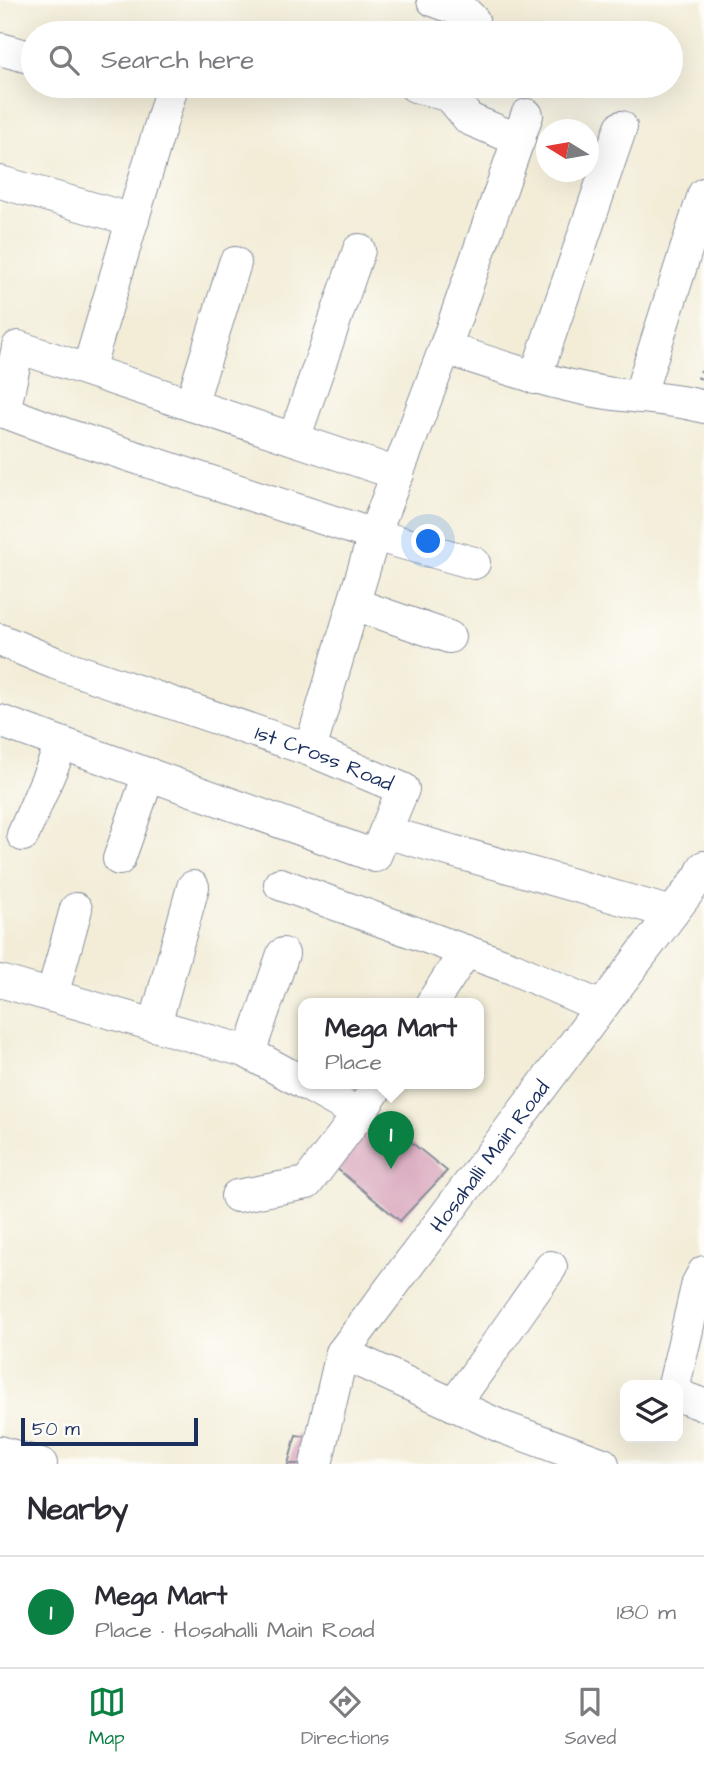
<!DOCTYPE html>
<html lang="en">
<head>
<meta charset="utf-8">
<style>
  body { margin:0; font-family:"Architects Daughter",sans-serif; background:#f7f7f7; color:#2b2b33 }
  .controls { position:absolute; right:21px; bottom:21px; display:grid; overflow:hidden; border-radius:14px; box-shadow:0 7px 28px #0002 }
  .controls button { width:63px; height:63px; display:grid; place-items:center; padding:0; border:0; border-bottom:2px solid #e1e1e2; background:#fff; color:#2b2b33; font:35px sans-serif }
  .compass { position:absolute; left:536px; top:119px; width:63px; height:63px; border-radius:50%; background:#fff; box-shadow:0 7px 28px #0002; rotate:281deg }
  .scale { position:absolute; left:21px; bottom:18px; width:177px; box-sizing:border-box; padding-left:7px; border:4px solid #1b2f5e; border-top:0; font-size:19px; line-height:24px; white-space:nowrap; color:#1b2f5e; -webkit-text-stroke:5px #fdfcf7; paint-order:stroke }
  .you { position:absolute; left:429px; top:542px; width:24px; height:24px; margin:-18px; border:5px solid #fff; border-radius:50%; background:#1a73e8; box-shadow:0 0 0 10px #1a73e833 }
  .badge { display:grid; place-items:center; width:46px; height:46px; border-radius:50%; background:#0b8043; color:#fff; font-size:23px; font-weight:700 }
  .pin { position:absolute; translate:-50% -58px; filter:drop-shadow(0 2px 4px #0008) }
  .pin::after { content:''; position:absolute; top:37px; width:24px; height:21px; background:inherit; clip-path:polygon(0 0,100% 0,50% 100%) }
  .popup { position:absolute; left:298px; top:998px; width:186px; height:91px; box-sizing:border-box; display:grid; place-content:center; border-radius:14px; background:#fff; filter:drop-shadow(0 2px 5px #0005); font-size:23px; white-space:nowrap; color:#7c7c81 }
  .popup b { font-size:26px; color:#2b2b33 }
  .popup::after { content:''; position:absolute; left:50%; top:100%; margin-left:-14px; border:14px solid transparent; border-top-color:#fff }
  .list { margin:0; padding:0; list-style:none }
  h2 { display:flex; justify-content:space-between; align-items:center; height:91px; margin:0; padding:0 28px; font-size:30px }
  h2 small { font-size:23px; font-weight:400; color:#7c7c81 }
  .list li { display:grid; grid-template-columns:46px 1fr auto; gap:21px; align-items:center; box-sizing:border-box; height:112px; padding:0 28px; border-top:2px solid #e1e1e2 }
  .list b { display:block; font-size:26px; white-space:nowrap }
  .list p { margin:0; font-size:23px; white-space:nowrap; color:#7c7c81 }
  .list em { font-size:23px; font-style:normal; color:#7c7c81 }
  .icon { flex:none; width:38px; height:38px; fill:none; stroke:currentColor; stroke-width:2; stroke-linecap:round; stroke-linejoin:round }
  .map { position:relative; flex:none; width:704px; height:1464px; overflow:hidden }
  .search { position:absolute; background:#fff; box-shadow:0 7px 28px #0002; left:21px; right:21px; top:21px; height:77px; display:flex; align-items:center; gap:18px; box-sizing:border-box; padding:0 24px; border-radius:38px; color:#7c7c81; font-size:26px }
  .sheet { height:203px; background:#fff }
  nav { display:flex; justify-content:space-around; align-items:center; box-sizing:border-box; height:98px; border-top:2px solid #e1e1e2; background:#fff; font-size:19px; color:#7c7c81 }
  nav a { display:grid; justify-items:center; gap:4px }
  nav .on { color:#0b8043 }
  .map>svg:first-child { display:block }
  .building { fill:#d8a5bc }
  .lines { fill:none; stroke-linecap:round; stroke-linejoin:round }
  .minor-casing { stroke:#878e9b; stroke-width:34 }
  .path { stroke:#878e9b; stroke-width:4.5; stroke-dasharray:2 5; stroke-linecap:butt }
  .minor { stroke:#fff; stroke-width:32 }
  .labels { text-anchor:middle; dominant-baseline:central; stroke-width:7; stroke-linejoin:round; paint-order:stroke }
  .street-label { font-size:21px; fill:#1b2f5e; stroke:#fdfcf7 }
</style>
</head>
<body>
<div class="map">
<svg width="704" height="1464" viewBox="0 0 704 1464">
  <rect width="100%" height="100%" fill="#fdfcf7"/>
  <filter id="ink" filterUnits="userSpaceOnUse"><feTurbulence type="fractalNoise" baseFrequency=".0143" numOctaves="2"/><feDisplacementMap in="SourceGraphic" scale="14" xChannelSelector="R" yChannelSelector="G"/><feConvolveMatrix kernelMatrix="1 2 1 2 8 2 1 2 1" color-interpolation-filters="sRGB"/></filter>
  <filter id="wash" filterUnits="userSpaceOnUse"><feTurbulence type="fractalNoise" baseFrequency=".00686" numOctaves="4" result="noise"/><feDisplacementMap in="SourceGraphic" scale="28" xChannelSelector="R" yChannelSelector="G"/><feGaussianBlur stdDeviation="1.57" result="paint"/><feColorMatrix in="noise" values="0 0 0 0 0 0 0 0 0 0 0 0 0 0 0 0 0 1.4 0 .05"/><feComposite in="paint" operator="in"/></filter>
  <g filter="url(#wash)">
    <rect width="100%" height="100%" fill="#f3edd8"/>
    <g id="blocks">
      <g class="building">
        <polygon points="376,1114 447,1171 400,1221 335,1167"/>
        <polygon points="296,1435 315,1438 309,1464 288,1464"/>
      </g>
    </g>
  </g>
  <g filter="url(#ink)">
    <use href="#blocks" fill-opacity="0" stroke="#878e9b" stroke-width="2"/>
    <g class="lines">
      <g class="minor-casing">
        <g id="minor">
          <polyline points="433,0 465,12 473,20 473,33"/>
          <polyline points="0,49 33,58"/>
          <polyline points="415,86 450,96 469,119 519,140"/>
          <polyline points="0,182 133,220"/>
          <polyline points="445,348 527,115"/>
          <polyline points="88,370 171,90"/>
          <polyline points="535,378 621,127"/>
          <polyline points="639,397 704,194"/>
          <polyline points="191,405 235,263"/>
          <path d="M0 410 67 435 374 535 445 348C499 366 551 384 607 393 639 398 673 398 704 407"/>
          <polyline points="4,412 18,347 398,474"/>
          <polyline points="294,439 359,250"/>
          <polyline points="354,604 449,637"/>
          <path id="s1" d="M0 640 55 663 310 750 403 789 375 856 0 721"/>
          <polyline points="310,750 374,535 474,563"/>
          <polyline points="385,832 672,913"/>
          <polyline points="23,835 62,744"/>
          <polyline points="119,859 149,774"/>
          <polyline points="280,884 512,968 601,1007"/>
          <polyline points="0,981 245,1051 304,1083"/>
          <polyline points="52,996 76,909"/>
          <polyline points="432,1003 466,951"/>
          <polyline points="155,1025 193,887"/>
          <polyline points="249,1053 283,954"/>
          <polyline points="304,1083 359,1114 380,1083"/>
          <polyline points="237,1196 307,1183 359,1114"/>
          <polyline points="342,1353 502,1427 603,1464"/>
          <polyline points="674,1385 698,1283 704,1272"/>
          <polyline points="678,1391 682,1397 704,1405"/>
          <polyline points="454,1405 551,1267"/>
          <polyline points="0,1452 41,1464"/>
          <path id="s2" d="M316 1464 342 1353 700 876 704 867"/>
        </g>
      </g>
      <polyline class="path" points="699,379 704,365"/>
      <use href="#minor" class="minor"/>
    </g>
  </g>
  <g class="labels">
    <g class="street-label">
      <text stroke="none"><textPath href="#s1" startOffset="345">1st Cross Road</textPath></text>
      <text stroke="none"><textPath href="#s2" startOffset="360">Hosahalli Main Road</textPath></text>
    </g>
  </g>
</svg>
<div class="controls">
<button><svg class="icon" aria-label="layers" viewBox="0 0 24 24"><path d="M12 4l9 5-9 5-9-5zM3 14l9 5 9-5"/></svg></button>
</div>
<svg class="compass" viewBox="-18 -18 36 36"><path d="M0-13l5 13h-10z" fill="#e53935"/><path d="M0 13l5-13h-10z" fill="#7c7c81"/></svg>
<div class="scale">50 m</div>
<div class="you"></div>
<div class="pin badge" style="left:391px;top:1169px">1</div>
<div class="popup"><b>Mega Mart</b>Place</div>
<div class="search"><svg class="icon" aria-label="search" viewBox="0 0 24 24"><circle cx="10" cy="10" r="6"/><path d="M15 15l6 6"/></svg>Search here</div>
</div>
<section class="sheet">
<h2>Nearby<small></small></h2>
<ul class="list">
<li><span class="badge">1</span><div><b>Mega Mart</b><p>Place · Hosahalli Main Road</p></div><em>180 m</em></li>
</ul>
</section>
<nav>
<a class="on"><svg class="icon" aria-label="map" viewBox="0 0 24 24"><path d="M3 6l6-2 6 2 6-2v14l-6 2-6-2-6 2zM9 4v14M15 6v14"/></svg>Map</a>
<a><svg class="icon" aria-label="directions" viewBox="0 0 24 24"><path d="M12 3l9 9-9 9-9-9zM9 14v-3h6M13 9l2 2-2 2"/></svg>Directions</a>
<a><svg class="icon" aria-label="saved" viewBox="0 0 24 24"><path d="M7 4h10v16l-5-4-5 4z"/></svg>Saved</a>
</nav>
</body>
</html>
